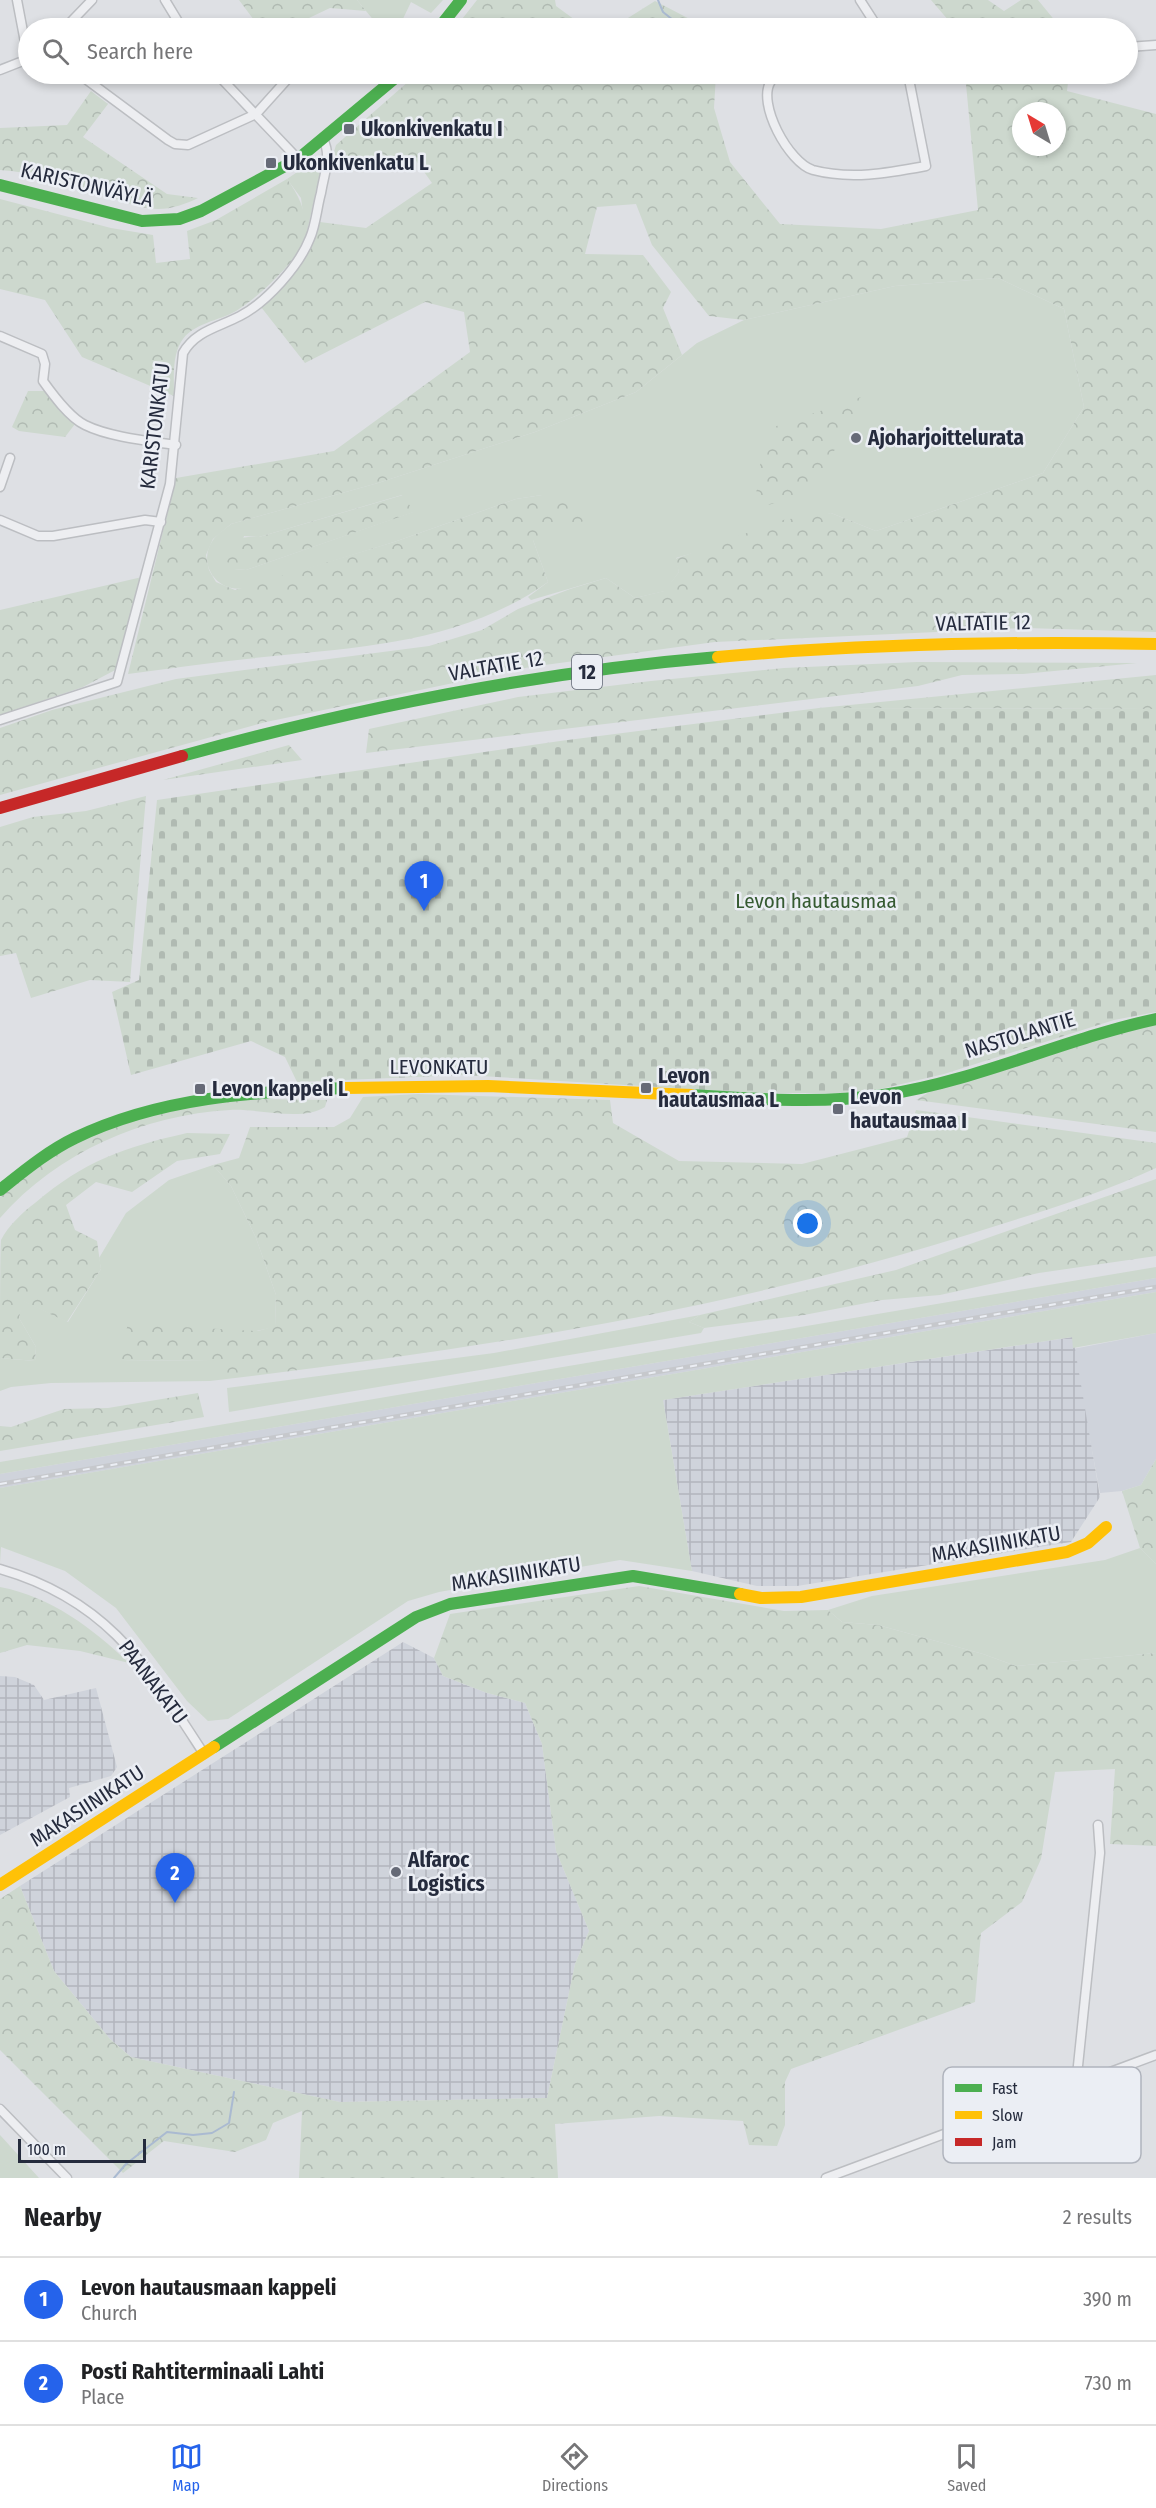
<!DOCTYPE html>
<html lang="en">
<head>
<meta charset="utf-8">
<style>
  body { margin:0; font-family:"Fira Sans Condensed",sans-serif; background:#f2f2f2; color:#202124 }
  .compass { position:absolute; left:1012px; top:102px; width:54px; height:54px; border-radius:50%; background:#fff; box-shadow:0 3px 9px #0003; rotate:322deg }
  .scale { position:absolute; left:18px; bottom:15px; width:128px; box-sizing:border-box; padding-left:6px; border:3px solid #252b3d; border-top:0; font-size:16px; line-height:21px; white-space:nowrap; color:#252b3d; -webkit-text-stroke:4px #ebeef4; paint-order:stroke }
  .you { position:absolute; left:808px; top:1224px; width:21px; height:21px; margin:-15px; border:4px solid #fff; border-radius:50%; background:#1a73e8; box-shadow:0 0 0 9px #1a73e833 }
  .badge { display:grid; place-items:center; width:39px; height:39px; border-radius:50%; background:#2563eb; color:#fff; font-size:20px; font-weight:700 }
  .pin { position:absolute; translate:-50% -50px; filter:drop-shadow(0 2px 3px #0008) }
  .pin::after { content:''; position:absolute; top:32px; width:21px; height:18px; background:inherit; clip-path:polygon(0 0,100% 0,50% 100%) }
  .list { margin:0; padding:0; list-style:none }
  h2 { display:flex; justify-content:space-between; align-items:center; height:78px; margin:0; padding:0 24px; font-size:26px }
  h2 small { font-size:20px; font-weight:400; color:#757577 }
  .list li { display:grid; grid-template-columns:39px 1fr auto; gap:18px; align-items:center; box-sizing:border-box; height:84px; padding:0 24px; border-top:2px solid #e0e0e0 }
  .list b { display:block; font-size:22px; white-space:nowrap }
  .list p { margin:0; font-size:20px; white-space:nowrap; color:#757577 }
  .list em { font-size:20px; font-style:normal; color:#757577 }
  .icon { flex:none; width:33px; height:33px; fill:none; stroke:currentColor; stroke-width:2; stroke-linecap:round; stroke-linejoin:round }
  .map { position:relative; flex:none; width:1156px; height:2178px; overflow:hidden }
  .search { position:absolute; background:#fff; box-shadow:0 3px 9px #0003; left:18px; right:18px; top:18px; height:66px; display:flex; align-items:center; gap:15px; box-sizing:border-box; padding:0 21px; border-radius:33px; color:#757577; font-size:22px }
  .sheet { height:246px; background:#fff }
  nav { display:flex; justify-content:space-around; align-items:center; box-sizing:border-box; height:84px; border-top:2px solid #e0e0e0; background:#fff; font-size:16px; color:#757577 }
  nav a { display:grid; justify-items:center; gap:3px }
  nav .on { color:#2563eb }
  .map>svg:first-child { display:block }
  .built { fill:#cfd3db }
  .industrial { fill:url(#industrial-grid) }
  .grass { fill:#cdd8ce; fill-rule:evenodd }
  .forest { fill:url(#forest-crowns); fill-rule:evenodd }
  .cemetery { fill:url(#cemetery-stones) }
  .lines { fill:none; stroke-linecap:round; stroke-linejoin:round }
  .stream { stroke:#aabad1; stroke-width:2 }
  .street-casing { stroke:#bcbec2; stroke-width:11 }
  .street { stroke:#edeef1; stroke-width:8 }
  .fast { stroke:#4caf50; stroke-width:12 }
  .slow { stroke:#ffc107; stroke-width:12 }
  .jam { stroke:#c62828; stroke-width:12 }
  .rail-casing { stroke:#c6c8cc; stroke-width:4.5 }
  .rail { stroke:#ebeef4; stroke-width:2; stroke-dasharray:7; stroke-linecap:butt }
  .poi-dot { fill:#666a77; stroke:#ebeef4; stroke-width:2 }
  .labels { text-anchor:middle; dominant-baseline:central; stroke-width:5; stroke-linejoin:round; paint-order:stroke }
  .shield { fill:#ebeef4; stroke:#606674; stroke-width:1.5 }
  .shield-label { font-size:20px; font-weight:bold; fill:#252b3d }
  .poi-label { font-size:21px; font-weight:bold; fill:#252b3d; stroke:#ebeef4; text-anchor:start }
  .street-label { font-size:21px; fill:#252b3d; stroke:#ebeef4 }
  .park-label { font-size:21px; fill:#355a31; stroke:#ebeef4 }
  .key { fill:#ebeef4; stroke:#b0b4bd; stroke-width:1.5 }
  .key-label { font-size:16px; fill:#252b3d }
</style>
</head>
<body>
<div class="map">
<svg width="1156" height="2178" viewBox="0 0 1156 2178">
  <defs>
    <pattern id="industrial-grid" width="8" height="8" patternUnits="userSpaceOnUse" patternTransform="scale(1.5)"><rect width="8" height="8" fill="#cfd3db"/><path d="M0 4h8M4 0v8" fill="none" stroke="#b2b5bd"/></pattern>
    <pattern id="forest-crowns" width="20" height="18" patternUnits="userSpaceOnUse" patternTransform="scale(1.5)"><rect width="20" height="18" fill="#cdd8ce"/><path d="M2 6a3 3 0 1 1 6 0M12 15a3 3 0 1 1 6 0" fill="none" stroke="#b0bab2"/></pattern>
    <pattern id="cemetery-stones" width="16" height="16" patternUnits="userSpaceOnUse" patternTransform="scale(1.5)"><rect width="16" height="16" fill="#cdd8ce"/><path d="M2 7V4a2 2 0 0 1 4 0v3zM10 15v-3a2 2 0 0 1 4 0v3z" fill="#b0bab2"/></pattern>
  </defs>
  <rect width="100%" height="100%" fill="#dee0e4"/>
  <g class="built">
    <polygon points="1156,1278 1156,1292 0,1488 0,1474"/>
    <polygon points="1156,1333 1156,1459 1141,1485 1122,1491 1100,1493 1073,1349"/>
  </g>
  <g class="industrial">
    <polygon points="1073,1337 1100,1497 1071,1542 797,1586 757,1586 692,1571 663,1400"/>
    <polygon points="403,1642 434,1658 443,1676 487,1693 525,1703 542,1744 556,1851 589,1931 575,1964 547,2098 340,2102 131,2057 110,2039 54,1971 20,1886"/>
    <polygon points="0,1676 15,1677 34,1685 44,1700 96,1688 117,1767 111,1776 69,1788 70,1797 0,1835"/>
  </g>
  <g class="grass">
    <polygon points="357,0 443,0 431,13 411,2 401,23 404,28 380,28"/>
    <polygon points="318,158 322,164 306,236 301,198 287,179"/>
    <path d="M998 278 1064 309 1084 407 1043 473 876 531 831 513 676 558 679 572 665 591 635 598 606 578 531 600 528 597 548 582 533 540 542 495 516 499 394 542 245 588C218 594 196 564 213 540 217 534 225 529 231 524L378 483 535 432 636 392 697 343 744 320 895 286ZM402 495 413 512 246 570 234 569 244 536 259 537Z"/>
    <polygon points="213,1165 231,1186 256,1238 276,1295 275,1327 118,1360 211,1361 210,1381 51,1383 11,1387 0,1391 0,1358 35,1361 36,1347 19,1318 22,1300 68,1322 101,1269 99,1258 126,1213 169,1180"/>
    <polygon points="1156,1267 1156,1278 0,1474 0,1462"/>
    <polygon points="1156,1292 1156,1333 1073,1348 1072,1337 663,1400 692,1571 620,1560 439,1592 408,1601 228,1719 208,1721 187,1701 116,1608 65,1571 1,1547 0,1563 0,1488"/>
    <polygon points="700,1315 689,1322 704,1328 701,1333 229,1412 227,1388 494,1353"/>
    <polygon points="1140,1548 1156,1564 1156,1653 1016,1666 983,1654 878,1625 842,1622 828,1610 872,1596 1105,1560"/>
    <polygon points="0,2135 39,2178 0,2178"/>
  </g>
  <g class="forest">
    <polygon points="239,0 357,0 366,11 330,8 288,28 260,28"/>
    <polygon points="477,0 555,0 556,6 586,28 455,28"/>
    <polygon points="931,0 988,0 1004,11 1021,0 1038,0 1061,28 955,28"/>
    <polygon points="655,1 707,28 612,28"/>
    <path d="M417 74H716L714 108 730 162 780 224 881 229 978 210 965 74H1069L1067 91 1156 114V632L1026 628 715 642 530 667 266 722 0 795V728L52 710 176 679 429 646 482 630 518 609 570 589 606 578 635 598 664 591 679 572 675 559 783 520 831 513 876 531 1043 473 1084 407 1064 309 998 278 895 286 744 320 709 316 652 245 636 204 597 207 585 254 643 255 671 292 663 308 682 355 636 392 535 432 378 483 231 524 213 539 206 555 209 570 216 582 235 590 394 542 516 499 542 495 562 499 597 516 533 540 548 582C467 640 369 647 274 656 225 661 177 667 128 674L176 478 334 451 470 352 464 312 425 302 305 363 261 307C287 283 312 257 320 222L366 228 432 183 412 155 331 162 336 145ZM1021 111H1057V147H1021Z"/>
    <path d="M91 91 108 104 83 137 167 194 198 198C186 204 172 209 158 209 140 209 121 200 104 195 70 184 35 172 0 170V128L67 125Z"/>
    <path d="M287 179C299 195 307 213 306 234 304 256 255 300 236 311 219 321 192 323 181 342 172 357 174 379 174 396L82 357 45 300 0 289V199L111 228 153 235 156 263 190 259 187 231 216 220Z"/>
    <polygon points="28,391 46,391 75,424 65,437 19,431 12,427"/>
    <polygon points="861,397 862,408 806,494 754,509 765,430"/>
    <path d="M403 495 414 512 246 570 234 569 227 562 224 552C234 538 243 536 259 537Z"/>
    <polygon points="142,577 119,668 83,687 0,715 0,610"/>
    <polygon points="917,662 1137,663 1023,674 962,675 918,686 366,753 369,729 518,697 651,681 784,668"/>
    <polygon points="1156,675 1156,709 819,708"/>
    <polygon points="289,745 302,760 163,780"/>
    <polygon points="146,796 130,982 90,980 31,998 16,953 0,956 0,827 33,817 86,811"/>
    <polygon points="1156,1024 1156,1132 916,1100 941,1085 1117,1032"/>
    <path d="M418 1094 610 1100 613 1123 679 1161 802 1164 907 1137 916 1110 1156 1143V1168C1096 1196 1030 1215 967 1235 722 1312 465 1351 210 1381V1361L118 1360 128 1324 258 1331 275 1326 276 1295 256 1238 231 1186 213 1165 239 1158 250 1127H334L350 1118 363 1097Z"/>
    <path d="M245 1099 327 1100 325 1107C302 1122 257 1108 230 1110 143 1115 58 1152 0 1218V1197C72 1131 150 1108 245 1099Z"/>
    <path d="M187 1133 230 1134 220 1154 177 1161 132 1192 96 1182 66 1205 75 1230 97 1241 101 1269 67 1322 23 1301 19 1318 36 1347 35 1361 0 1358C0 1341 0 1248 1 1240 8 1226 23 1212 35 1203 84 1161 125 1147 187 1133Z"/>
    <polygon points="1156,1179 1156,1256 1039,1273 940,1295 882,1300 804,1315 704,1328 689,1322 700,1315 896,1270"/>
    <polygon points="198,1393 204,1417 0,1451 0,1426 11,1427 64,1409 108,1408"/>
    <polygon points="1156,1459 1156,1564 1140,1548 1122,1491 1141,1485"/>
    <polygon points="639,1586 784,1611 828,1610 842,1622 878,1625 983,1654 1016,1666 1156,1653 1156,1846 1110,1844 1115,1769 1055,1772 1041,1859 1022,1902 981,1933 975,2002 791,2069 785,2082 785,2125 777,2146 749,2145 743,2121 659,2116 555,2124 558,2178 299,2178 302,2111 273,2123 266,2140 235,2152 164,2141 123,2173 0,2050 0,1899 20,1886 54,1971 110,2039 131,2057 340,2102 547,2098 575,1964 589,1931 556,1851 542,1744 525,1703 487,1693 443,1676 434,1658 450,1614"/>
    <path d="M0 1587C52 1597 92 1628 129 1663L80 1651 27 1645 0 1653Z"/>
  </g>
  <polygon class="cemetery" points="819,708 1156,709 1156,1012 1114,1020 944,1074 872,1091 847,1093 754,1093 464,1075 297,1082 285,1057 251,1041 131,1075 112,992 139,980 157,800 560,741"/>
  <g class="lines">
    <g class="stream">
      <polyline points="658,0 663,12 683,28"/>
      <polyline points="722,74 726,80"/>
      <polyline points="114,2178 126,2164 167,2132 193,2135 212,2133 229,2123 234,2092"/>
    </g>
    <g class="street-casing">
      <g id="street">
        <polyline points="17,0 28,58"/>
        <polyline points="165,0 182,28"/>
        <polyline points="860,0 878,28"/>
        <polyline points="65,28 92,0"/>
        <polyline points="331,28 334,24"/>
        <polyline points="1128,47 1156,45"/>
        <polyline points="0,70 28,59"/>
        <polyline points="79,74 168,140 175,144 188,145 256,114 292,74"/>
        <polyline points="217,74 298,159"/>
        <path d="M791 74C785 75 775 75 771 81 756 103 789 163 813 170 851 180 888 173 926 166L908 74"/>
        <path d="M0 336 42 354 45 364 43 381C53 395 69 417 85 425 109 437 149 441 176 445"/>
        <polyline points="0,487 10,458"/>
        <polyline points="0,520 38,536 53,536 145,520 161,522"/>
        <path d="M0 720 117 682 170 484 183 353C195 331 219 327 240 316 267 302 299 266 310 238 316 224 317 207 321 193 324 174 332 156 323 139"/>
        <path d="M0 1569C108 1600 146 1665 204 1754"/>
        <polyline points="1076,2085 1100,1853 1098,1825"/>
        <polyline points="0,2109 67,2178"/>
        <polyline points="826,2178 1156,2055"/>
      </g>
    </g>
    <use href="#street" class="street"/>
    <g class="fast">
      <polyline points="439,28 461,0"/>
      <polyline points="0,185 142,221 179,219 201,211 298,159 400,74"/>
      <path d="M182 756C357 708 537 672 718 657"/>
      <path d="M692 1095C755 1099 820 1104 883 1095 977 1081 1064 1039 1156 1019"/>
      <path d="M0 1190C24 1171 48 1151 75 1138 160 1097 253 1092 345 1088"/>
      <polyline points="214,1747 416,1617 450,1604 633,1576 740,1594"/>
    </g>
    <g class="slow">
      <path d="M718 657C864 644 1010 641 1156 644"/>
      <polyline points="345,1088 488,1086 692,1095"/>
      <polyline points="740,1594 761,1598 801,1597 1067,1552 1088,1543 1106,1527"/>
      <polyline points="0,1885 214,1747"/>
    </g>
    <polyline class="jam" points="0,808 182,756"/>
    <g class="rail-casing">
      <polyline id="rail" points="0,1484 1156,1287"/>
    </g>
    <use href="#rail" class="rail"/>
  </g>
  <g class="poi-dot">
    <rect x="343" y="123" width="12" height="12" rx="3"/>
    <rect x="265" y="157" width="12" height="12" rx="3"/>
    <circle cx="856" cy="438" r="6"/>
    <rect x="640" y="1082" width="12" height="12" rx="3"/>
    <rect x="194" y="1083" width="12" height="12" rx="3"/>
    <rect x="832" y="1103" width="12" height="12" rx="3"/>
    <circle cx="396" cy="1872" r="6"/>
  </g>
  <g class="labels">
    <rect class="shield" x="572" y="655" width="30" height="34" rx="4.5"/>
    <g class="shield-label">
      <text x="587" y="672">12</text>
    </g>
    <g class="poi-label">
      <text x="361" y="129">Ukonkivenkatu I</text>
      <text x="283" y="163">Ukonkivenkatu L</text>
      <text x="868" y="438">Ajoharjoittelurata</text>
      <text x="658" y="1076">Levon<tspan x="658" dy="24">hautausmaa L</tspan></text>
      <text x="212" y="1089">Levon kappeli L</text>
      <text x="850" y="1097">Levon<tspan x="850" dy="24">hautausmaa I</tspan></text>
      <text x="408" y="1860">Alfaroc<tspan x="408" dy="24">Logistics</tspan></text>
    </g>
    <g class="street-label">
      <text transform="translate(87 185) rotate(13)">KARISTONVÄYLÄ</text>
      <text transform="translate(155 426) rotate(-83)">KARISTONKATU</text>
      <text transform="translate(983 623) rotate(-1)">VALTATIE 12</text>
      <text transform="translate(496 666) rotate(-10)">VALTATIE 12</text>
      <text transform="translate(1020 1035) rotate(-17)">NASTOLANTIE</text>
      <text x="439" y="1067">LEVONKATU</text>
      <text transform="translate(996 1544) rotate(-10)">MAKASIINIKATU</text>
      <text transform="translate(516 1574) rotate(-9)">MAKASIINIKATU</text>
      <text transform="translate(153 1682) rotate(53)">PAANAKATU</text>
      <text transform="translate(87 1806) rotate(-33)">MAKASIINIKATU</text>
    </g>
    <g class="park-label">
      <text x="816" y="901">Levon hautausmaa</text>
    </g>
  </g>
  <rect x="943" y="2067" width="198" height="96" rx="9" class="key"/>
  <rect x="955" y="2084" width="27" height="8" fill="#4caf50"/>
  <rect x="955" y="2111" width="27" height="8" fill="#ffc107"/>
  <rect x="955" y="2138" width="27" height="8" fill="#c62828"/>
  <g class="key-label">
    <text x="992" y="2094">Fast</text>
    <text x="992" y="2121">Slow</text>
    <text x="992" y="2148">Jam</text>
  </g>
</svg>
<svg class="compass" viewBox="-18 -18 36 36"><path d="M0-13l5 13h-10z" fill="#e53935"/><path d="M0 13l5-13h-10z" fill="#757577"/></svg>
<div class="scale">100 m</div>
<div class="you"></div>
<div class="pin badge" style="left:424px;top:911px">1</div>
<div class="pin badge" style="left:175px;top:1903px">2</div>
<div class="search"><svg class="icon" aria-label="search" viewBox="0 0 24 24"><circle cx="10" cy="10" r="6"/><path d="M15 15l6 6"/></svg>Search here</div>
</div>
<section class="sheet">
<h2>Nearby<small>2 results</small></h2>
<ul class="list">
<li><span class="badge">1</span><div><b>Levon hautausmaan kappeli</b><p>Church</p></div><em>390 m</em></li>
<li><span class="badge">2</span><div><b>Posti Rahtiterminaali Lahti</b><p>Place</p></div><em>730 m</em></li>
</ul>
</section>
<nav>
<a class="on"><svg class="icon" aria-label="map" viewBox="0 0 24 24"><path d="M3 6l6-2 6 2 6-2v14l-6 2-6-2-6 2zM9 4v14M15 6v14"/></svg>Map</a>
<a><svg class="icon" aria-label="directions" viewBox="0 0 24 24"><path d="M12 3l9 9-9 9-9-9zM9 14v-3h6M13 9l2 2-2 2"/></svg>Directions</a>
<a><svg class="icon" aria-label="saved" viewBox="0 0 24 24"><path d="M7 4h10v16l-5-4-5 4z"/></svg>Saved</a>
</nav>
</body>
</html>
